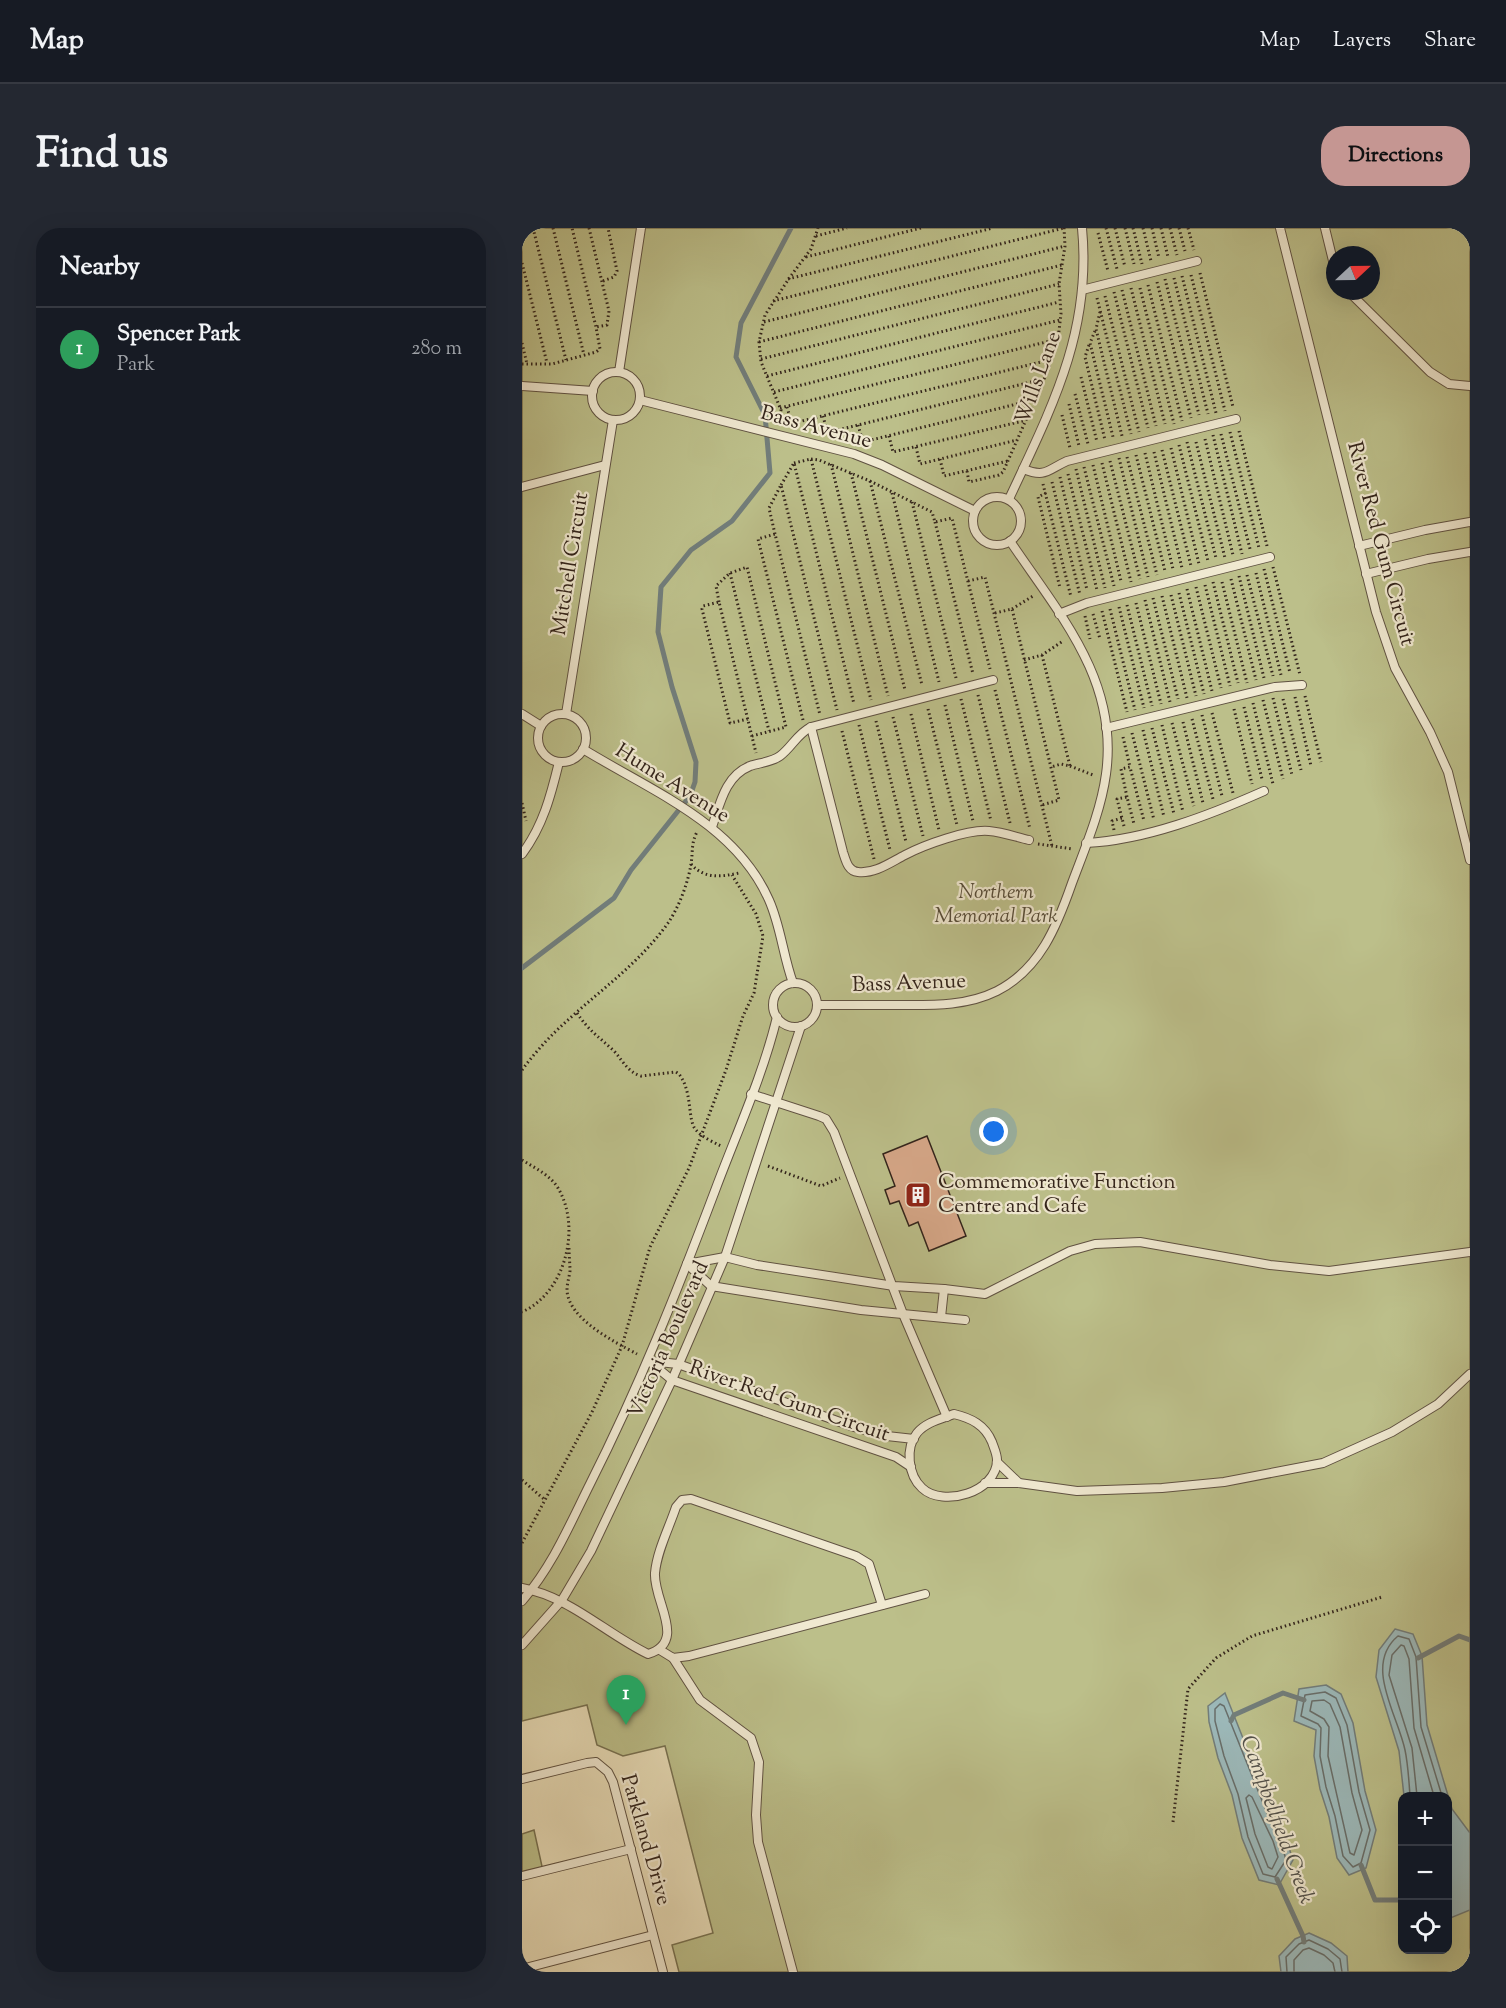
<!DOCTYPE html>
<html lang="en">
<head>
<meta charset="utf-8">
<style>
  body { margin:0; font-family:"Sorts Mill Goudy",serif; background:#242831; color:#f1f3f6 }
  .controls { position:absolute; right:18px; bottom:18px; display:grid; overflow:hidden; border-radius:12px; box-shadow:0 6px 24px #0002 }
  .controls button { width:54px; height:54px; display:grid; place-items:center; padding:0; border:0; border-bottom:2px solid #363941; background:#171b24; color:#f1f3f6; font:30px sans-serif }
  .compass { position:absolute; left:804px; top:18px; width:54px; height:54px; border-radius:50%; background:#171b24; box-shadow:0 6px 24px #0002; rotate:68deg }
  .you { position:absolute; left:472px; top:904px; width:21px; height:21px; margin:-15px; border:4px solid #fff; border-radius:50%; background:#1a73e8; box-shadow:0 0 0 9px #1a73e833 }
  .badge { display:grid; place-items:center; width:39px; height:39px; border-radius:50%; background:#c59692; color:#fff; font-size:20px; font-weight:700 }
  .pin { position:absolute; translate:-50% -50px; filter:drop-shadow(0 2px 3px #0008) }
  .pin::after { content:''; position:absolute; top:32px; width:21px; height:18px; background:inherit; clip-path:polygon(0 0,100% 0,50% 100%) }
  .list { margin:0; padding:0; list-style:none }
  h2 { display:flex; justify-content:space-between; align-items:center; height:78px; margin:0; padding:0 24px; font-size:26px }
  h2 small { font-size:20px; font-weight:400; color:#9ea1a6 }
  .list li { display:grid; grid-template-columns:39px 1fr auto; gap:18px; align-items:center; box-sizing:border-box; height:84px; padding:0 24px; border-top:2px solid #363941 }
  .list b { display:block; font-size:22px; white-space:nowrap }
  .list p { margin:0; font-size:20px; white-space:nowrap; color:#9ea1a6 }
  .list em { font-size:20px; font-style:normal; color:#9ea1a6 }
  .icon { flex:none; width:33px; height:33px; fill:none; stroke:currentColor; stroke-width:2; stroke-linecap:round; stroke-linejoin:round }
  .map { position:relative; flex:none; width:948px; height:1744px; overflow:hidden; border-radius:24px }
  header { display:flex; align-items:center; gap:36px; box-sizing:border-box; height:84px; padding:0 30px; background:#171b24; border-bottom:2px solid #363941 }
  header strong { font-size:28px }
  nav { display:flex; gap:33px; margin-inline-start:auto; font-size:21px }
  .intro { display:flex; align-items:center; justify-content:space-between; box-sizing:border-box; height:144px; padding:0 36px }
  h1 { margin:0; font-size:42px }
  .button { padding:15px 27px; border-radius:24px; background:#c59692; color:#111; font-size:21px; font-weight:700 }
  main { display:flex; gap:36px; padding:0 36px }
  aside { flex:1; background:#171b24; border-radius:24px; box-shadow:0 6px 24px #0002 }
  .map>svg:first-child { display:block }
  .green { fill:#bcbf8a; stroke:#787252; stroke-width:1.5; fill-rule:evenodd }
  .water { fill:#9cb9ba; stroke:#727d7a; stroke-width:1.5 }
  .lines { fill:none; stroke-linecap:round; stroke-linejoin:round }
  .shore { stroke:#686e6a; stroke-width:1.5 }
  .stream { stroke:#727d7a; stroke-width:5 }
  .building { fill:#d6a788; stroke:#33241b; stroke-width:1.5 }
  .lane-casing { stroke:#605242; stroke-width:10 }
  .path { stroke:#33241b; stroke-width:3; stroke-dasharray:1.5 3; stroke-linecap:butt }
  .lane { stroke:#f0e9d1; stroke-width:8 }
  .labels { text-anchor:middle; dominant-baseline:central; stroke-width:4.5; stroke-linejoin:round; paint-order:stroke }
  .street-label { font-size:21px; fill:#33241b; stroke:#f0e9d1 }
  .park-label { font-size:21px; font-style:italic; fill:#554b37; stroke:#f0e9d1 }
  .poi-label { font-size:21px; fill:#33241b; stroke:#f0e9d1; text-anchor:start }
  .water-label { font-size:22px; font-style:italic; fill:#52514b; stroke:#f0e9d1 }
</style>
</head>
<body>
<header>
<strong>Map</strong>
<nav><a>Map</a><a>Layers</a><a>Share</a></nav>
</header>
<div class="intro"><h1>Find us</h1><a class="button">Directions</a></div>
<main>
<aside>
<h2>Nearby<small></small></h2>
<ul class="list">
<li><span class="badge" style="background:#2e9e5b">1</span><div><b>Spencer Park</b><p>Park</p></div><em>280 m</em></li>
</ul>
</aside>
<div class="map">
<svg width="948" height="1744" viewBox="0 0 948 1744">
  <rect width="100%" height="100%" fill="#e8ddb8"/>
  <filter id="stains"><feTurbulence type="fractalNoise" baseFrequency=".00333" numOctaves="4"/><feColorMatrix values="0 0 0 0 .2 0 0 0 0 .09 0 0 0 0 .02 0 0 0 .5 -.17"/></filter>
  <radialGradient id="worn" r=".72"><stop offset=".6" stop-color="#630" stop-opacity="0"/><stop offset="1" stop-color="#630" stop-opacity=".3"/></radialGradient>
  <g class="green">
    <path d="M0 0H948V1744H157L150 1717 191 1705 143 1518 101 1528 75 1517 65 1477 0 1493ZM813 27H849V63H813ZM880 1568H926V1722H880Z"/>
    <polygon points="12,1602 21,1643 0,1649 0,1606"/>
  </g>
  <g class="water">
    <polygon points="873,1401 891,1406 900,1428 905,1497 930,1581 948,1605 948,1682 926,1691 926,1568 882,1568 877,1523 854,1449 857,1422"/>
    <polygon points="804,1457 819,1466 831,1495 843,1563 854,1602 844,1640 827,1647 815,1630 807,1589 798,1561 792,1528 794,1502 772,1493 777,1461"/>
    <polygon points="703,1465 752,1588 763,1608 771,1632 757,1657 737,1652 720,1610 710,1567 696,1530 687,1494 686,1478"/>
    <polygon points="787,1705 809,1715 825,1728 826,1744 759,1744 757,1728 773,1711"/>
  </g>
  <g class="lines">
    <g class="shore">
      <polygon points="803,1464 814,1470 825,1497 837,1564 848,1602 839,1635 831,1639 821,1628 813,1588 804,1559 798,1528 799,1500 796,1496 779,1488 783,1467"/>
      <polygon points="802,1472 808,1476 818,1499 830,1565 840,1602 832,1627 828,1625 806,1528 807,1499 802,1491 788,1483 790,1473"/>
      <polygon points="698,1476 702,1478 747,1590 758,1610 764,1632 753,1649 741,1646 726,1609 716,1566 702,1528 693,1493 693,1481"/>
      <polygon points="727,1567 730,1569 751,1613 756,1629 750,1641 746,1639 733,1606 724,1570"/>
      <path d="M888 1568C887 1553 886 1536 883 1522 876 1487 841 1437 876 1408L887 1411 894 1429 899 1499 920 1568"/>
      <polyline points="895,1568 890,1520 867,1447 870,1427 879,1417 882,1418 887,1431 892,1500 912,1568"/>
      <polyline points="765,1744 764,1729 777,1716 787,1712 806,1721 818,1731 820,1744"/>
      <polyline points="772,1744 772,1732 781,1722 787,1720 802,1727 811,1735 813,1744"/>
    </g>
    <g class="stream">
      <polyline points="0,740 92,670 109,642 168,568 173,554 174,534 150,459 136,404 139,359 169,322 210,293 248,245 243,187 214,129 219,95 269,0"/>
      <polyline points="896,1430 937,1408 948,1412"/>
      <polyline points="709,1493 712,1487 761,1465 782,1472"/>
      <polyline points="839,1637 853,1672 880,1672"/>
      <polyline points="755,1651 781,1708 782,1714"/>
    </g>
  </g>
  <polygon class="building" points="405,908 444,1008 407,1023 396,994 387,998 377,973 368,976 363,962 373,958 361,926"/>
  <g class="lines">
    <g class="lane-casing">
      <g id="lane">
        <polyline points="758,0 854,384 873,440 908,504 926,544 948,632"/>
        <polyline points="803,0 813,41"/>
        <polyline points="560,62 675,33"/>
        <polyline points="826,63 908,144 927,156 948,158"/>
        <polyline points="97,144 119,0"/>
        <circle cx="94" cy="168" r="24"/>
        <polyline points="0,158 71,163"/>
        <polyline points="118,172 332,226 360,237 453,283"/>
        <path d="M501 241C524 250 525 242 545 233L714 191"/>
        <polyline points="0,259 83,237"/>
        <circle cx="475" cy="293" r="24"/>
        <path d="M487 271C529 181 570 104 560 0"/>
        <polyline points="837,318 903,302 948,294"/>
        <polyline points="844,346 906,331 948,324"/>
        <polyline points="537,386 565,375 748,329"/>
        <polyline points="0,486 19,498"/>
        <polyline points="44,486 91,192"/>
        <circle cx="40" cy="510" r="24"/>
        <path d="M289 499 321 624C324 633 326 643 336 644 353 646 369 634 383 627 402 617 446 601 467 603 480 604 494 609 507 612"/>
        <polyline points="584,500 753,459 780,457"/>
        <path d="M61 521C129 563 213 595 247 672 259 699 261 728 271 755"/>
        <path d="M190 599C198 576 203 548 228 538 237 535 250 534 258 528 270 519 275 506 289 499L471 452"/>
        <path d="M564 615C624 612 688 587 742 563"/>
        <path d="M0 626C21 598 29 567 37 534"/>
        <circle cx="273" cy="777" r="22"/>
        <path d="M295 777C321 777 346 777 372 777 407 777 443 779 475 763 518 741 535 698 550 655 563 620 579 583 584 546 597 452 537 386 488 313"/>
        <polyline points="229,866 297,888 304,891 312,904 381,1086 425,1189"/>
        <polyline points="165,1036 203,1029 235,1037 372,1058 422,1061 463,1066 548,1023 573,1016 618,1014 748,1037 807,1043 948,1024"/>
        <polyline points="165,1036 189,1058 339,1082 443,1092"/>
        <polyline points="419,1089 422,1061"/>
        <polyline points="127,1133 150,1152 374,1229 389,1239"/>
        <polyline points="127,1133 156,1136 332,1199 365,1208 392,1211"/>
        <path d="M432 1186C449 1190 463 1197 470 1214 472 1220 475 1226 475 1232 475 1264 421 1280 400 1260 386 1247 383 1220 395 1205 404 1194 419 1191 432 1186Z"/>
        <polyline points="475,1234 497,1255"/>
        <polyline points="463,1255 497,1255 555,1263 640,1260 702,1254 801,1235 870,1204 916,1176 948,1146"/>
        <path d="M0 1360C48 1369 83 1405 126 1426 166 1414 131 1373 133 1345 135 1323 147 1300 154 1279L160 1272 169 1271 334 1328 347 1336 360 1377"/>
        <path d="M0 1373C30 1339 48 1296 68 1256 117 1159 156 1061 194 960 215 904 241 847 255 789"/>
        <polyline points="0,1417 40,1372 69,1323 150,1152 203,1029 279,798"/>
        <polyline points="138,1422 151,1430 167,1428 403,1366"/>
        <polyline points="151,1430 178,1472 229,1510 237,1534 234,1587 236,1614 271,1744"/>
        <polyline points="0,1551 65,1535 74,1534 86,1544 91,1554 141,1744"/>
        <polyline points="0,1648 109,1621"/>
        <polyline points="0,1741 131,1707"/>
      </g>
    </g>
    <g class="path">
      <polyline points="11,0 44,132"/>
      <polyline points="31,0 62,127"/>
      <polyline points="67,0 87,83 85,97 74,99"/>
      <polyline points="584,0 595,41"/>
      <polyline points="593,0 603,39"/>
      <polyline points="603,0 612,36"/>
      <polyline points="611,0 620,36"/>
      <polyline points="621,0 629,33"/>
      <polyline points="630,0 637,30"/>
      <polyline points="639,0 646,29"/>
      <polyline points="648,0 655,27"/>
      <polyline points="657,0 663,23"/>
      <polyline points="666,0 672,22"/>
      <polyline points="576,5 586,43"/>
      <polyline points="294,8 325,0"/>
      <polyline points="284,29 399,0"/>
      <polyline points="0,35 25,135"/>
      <polyline points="678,45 711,179"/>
      <polyline points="669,47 703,183"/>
      <polyline points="660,48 694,185"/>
      <polyline points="652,50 686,186"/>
      <polyline points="266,51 471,0"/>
      <polyline points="643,51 677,187"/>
      <polyline points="81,53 92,49 95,43 86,0"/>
      <polyline points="635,54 669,190"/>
      <polyline points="626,57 660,193"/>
      <polyline points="609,60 643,196"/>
      <polyline points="618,60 652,196"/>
      <polyline points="600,62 634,198"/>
      <polyline points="592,64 626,200"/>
      <polyline points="583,68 617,204"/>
      <polyline points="575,70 609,206"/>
      <polyline points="251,73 542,0"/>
      <polyline points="578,84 574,101 600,208"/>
      <polyline points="242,94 543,18"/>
      <polyline points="573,103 568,115 591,209"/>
      <polyline points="237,114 540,37"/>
      <polyline points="0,115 5,136"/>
      <polyline points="567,117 563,129 583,212"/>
      <polyline points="239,131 537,56"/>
      <polyline points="0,136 30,136 74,124 78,121 74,99 50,0"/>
      <polyline points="245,148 537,74"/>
      <polyline points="559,149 575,214"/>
      <polyline points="252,164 538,92"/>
      <polyline points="553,166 566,216"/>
      <polyline points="547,176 557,218"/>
      <polyline points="265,179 269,193 272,195 531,131"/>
      <polyline points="258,180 536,111"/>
      <polyline points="540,187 548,220"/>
      <polyline points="301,188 305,203 308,204 521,151"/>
      <polyline points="255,196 259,182 239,134 237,114 243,87 268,49 289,21 296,0"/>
      <polyline points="336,197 341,214 511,172"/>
      <polyline points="717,203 745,318"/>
      <polyline points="708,204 737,320"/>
      <polyline points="699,206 728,321"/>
      <polyline points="691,207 720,326"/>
      <polyline points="367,208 371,224 501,193"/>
      <polyline points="683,211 711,327"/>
      <polyline points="665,214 694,330"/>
      <polyline points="674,214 703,330"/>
      <polyline points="657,217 686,333"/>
      <polyline points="394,219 398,236 495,212"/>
      <polyline points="649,220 677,336"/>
      <polyline points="640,222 669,338"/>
      <polyline points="632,224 660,340"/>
      <polyline points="623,225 651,341"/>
      <polyline points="614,227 643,343"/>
      <polyline points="605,229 635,347"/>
      <polyline points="597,230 626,349"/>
      <polyline points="289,231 297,232 348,253 410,284 413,294 430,290 468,441"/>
      <polyline points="418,231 422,248 486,233"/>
      <polyline points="588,233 618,351"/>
      <polyline points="272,235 289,231 349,472"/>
      <polyline points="580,235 609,354"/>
      <polyline points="309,236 366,468"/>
      <polyline points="571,237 599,353"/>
      <polyline points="562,239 592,358"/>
      <polyline points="554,241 583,360"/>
      <polyline points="445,243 447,254 477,247 481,244 526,142 536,111 539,86 537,56 543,18 542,0"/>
      <polyline points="329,245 383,462"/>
      <polyline points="546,246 575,362"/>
      <polyline points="538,249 565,362"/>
      <polyline points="348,253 400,457"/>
      <polyline points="530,254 558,367"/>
      <polyline points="521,256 549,369"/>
      <polyline points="259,257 272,235 332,476"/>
      <polyline points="370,265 417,454"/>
      <polyline points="524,265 516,269 538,360"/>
      <polyline points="390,274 434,450"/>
      <polyline points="413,294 451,446"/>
      <polyline points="253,306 247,280 259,257 315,482"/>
      <polyline points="751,339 778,447"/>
      <polyline points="742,341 768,445"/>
      <polyline points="208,345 247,503"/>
      <polyline points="734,345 759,447"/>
      <polyline points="725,347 751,448"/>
      <polyline points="717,348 742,450"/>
      <polyline points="709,351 734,452"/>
      <polyline points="446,353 463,349 530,618"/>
      <polyline points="691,354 716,455"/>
      <polyline points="700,354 725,455"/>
      <polyline points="683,357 708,458"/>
      <polyline points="674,359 699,460"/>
      <polyline points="665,361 690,463"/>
      <polyline points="657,365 682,466"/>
      <polyline points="649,367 674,468"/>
      <polyline points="640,368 665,470"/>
      <polyline points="631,370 656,471"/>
      <polyline points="623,372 648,474"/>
      <polyline points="197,374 194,358 208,345 225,339 264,499 230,508"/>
      <polyline points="614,375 639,476"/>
      <polyline points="605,377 630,478"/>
      <polyline points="597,379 622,480"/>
      <polyline points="490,381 511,368"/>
      <polyline points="588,381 613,482"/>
      <polyline points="580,383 605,484"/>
      <polyline points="473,385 490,381 537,572 520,577"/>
      <polyline points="571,386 578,411"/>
      <polyline points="563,388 568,411"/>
      <polyline points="520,427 548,538 539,536 529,539"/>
      <polyline points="502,432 520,427 541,413"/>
      <polyline points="473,462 508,601"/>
      <polyline points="456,467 488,595"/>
      <polyline points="783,468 799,534"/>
      <polyline points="773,469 789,538"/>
      <polyline points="751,470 770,547"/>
      <polyline points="439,471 469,593"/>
      <polyline points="761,471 779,542"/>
      <polyline points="741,472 761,551"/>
      <polyline points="731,475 751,556"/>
      <polyline points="423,477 451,593"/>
      <polyline points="722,479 740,551"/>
      <polyline points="406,481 435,597"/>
      <polyline points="712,481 730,556"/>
      <polyline points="690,485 711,565"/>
      <polyline points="389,486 417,602"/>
      <polyline points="680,487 700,568"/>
      <polyline points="371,489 401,608"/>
      <polyline points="226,491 208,495 180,381 181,378 197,374 234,525"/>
      <polyline points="670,491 691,571"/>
      <polyline points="281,492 236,311 253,306 298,487"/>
      <polyline points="354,493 384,614"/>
      <polyline points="661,494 681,575"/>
      <polyline points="650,495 672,578"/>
      <polyline points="337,497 368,622"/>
      <polyline points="640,497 661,584"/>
      <polyline points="630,500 652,586"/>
      <polyline points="621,502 642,589"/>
      <polyline points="320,503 352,631"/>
      <polyline points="610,505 632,592"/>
      <polyline points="601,509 608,539"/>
      <polyline points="548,538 571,547"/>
      <polyline points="605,569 599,541 608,539 622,593"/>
      <polyline points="0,575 4,593"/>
      <polyline points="602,598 595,571 605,569 612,596"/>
      <polyline points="592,602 590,593 600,590"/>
      <polyline points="516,616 551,621"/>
      <path d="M169 636C182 651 199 649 217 645"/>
      <path d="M55 785C66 802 77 809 91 822 100 831 105 844 119 848L154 844 157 846C171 864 165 892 174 902 180 909 191 914 199 918"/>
      <path d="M0 842C9 830 19 818 30 807 68 769 114 740 146 695 157 679 166 655 169 636 171 624 169 615 175 604"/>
      <path d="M0 932C13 940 28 947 36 960 60 1000 43 1065 0 1084"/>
      <polyline points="246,938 299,958 318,950"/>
      <path d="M47 1020C47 1028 48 1036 48 1043 47 1050 45 1056 45 1062 46 1091 93 1114 115 1126"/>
      <polyline points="0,1252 23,1272"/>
      <polyline points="0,1315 70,1184 100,1118 128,1019 167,940 204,842 221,788 232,765 241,708 234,686 210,647"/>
      <polyline points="651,1594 666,1461 694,1430 730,1408 860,1369"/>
    </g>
    <use href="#lane" class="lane"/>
  </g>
  <defs>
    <g id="building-square" transform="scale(1.35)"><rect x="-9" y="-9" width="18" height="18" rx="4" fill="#8f2418" stroke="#f0e9d1"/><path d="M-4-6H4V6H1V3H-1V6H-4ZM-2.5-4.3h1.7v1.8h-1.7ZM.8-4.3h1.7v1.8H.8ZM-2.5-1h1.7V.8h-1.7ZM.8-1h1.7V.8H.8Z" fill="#fff"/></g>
  </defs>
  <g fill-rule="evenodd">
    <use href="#building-square" x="396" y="967"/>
  </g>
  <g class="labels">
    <g class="street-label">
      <text transform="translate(517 150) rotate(-70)">Wills Lane</text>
      <text transform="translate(294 200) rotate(15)">Bass Avenue</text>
      <text transform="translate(858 316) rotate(75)">River Red Gum Circuit</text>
      <text transform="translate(49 336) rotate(-81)">Mitchell Circuit</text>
      <text transform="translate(150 556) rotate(32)">Hume Avenue</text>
      <text transform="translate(387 756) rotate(-2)">Bass Avenue</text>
      <text transform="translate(147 1112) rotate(-66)">Victoria Boulevard</text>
      <text transform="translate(267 1174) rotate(19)">River Red Gum Circuit</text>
      <text transform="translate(123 1612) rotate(74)">Parkland Drive</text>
    </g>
    <g class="park-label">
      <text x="474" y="665">Northern<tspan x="474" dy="24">Memorial Park</tspan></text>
    </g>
    <g class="poi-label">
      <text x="416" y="955">Commemorative Function<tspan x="416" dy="24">Centre and Cafe</tspan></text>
    </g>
    <g class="water-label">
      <text transform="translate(754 1592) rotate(70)">Campbellfield Creek</text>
    </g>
  </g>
  <rect width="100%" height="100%" filter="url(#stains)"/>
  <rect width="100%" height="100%" fill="url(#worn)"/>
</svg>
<div class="controls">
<button>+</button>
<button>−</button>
<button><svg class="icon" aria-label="locate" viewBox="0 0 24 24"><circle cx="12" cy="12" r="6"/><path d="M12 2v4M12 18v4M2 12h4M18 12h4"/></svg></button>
</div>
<svg class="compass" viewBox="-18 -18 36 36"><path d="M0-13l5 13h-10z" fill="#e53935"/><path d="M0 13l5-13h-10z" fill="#9ea1a6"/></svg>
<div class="you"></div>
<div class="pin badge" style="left:104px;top:1497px;background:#2e9e5b">1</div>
</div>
</main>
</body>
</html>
